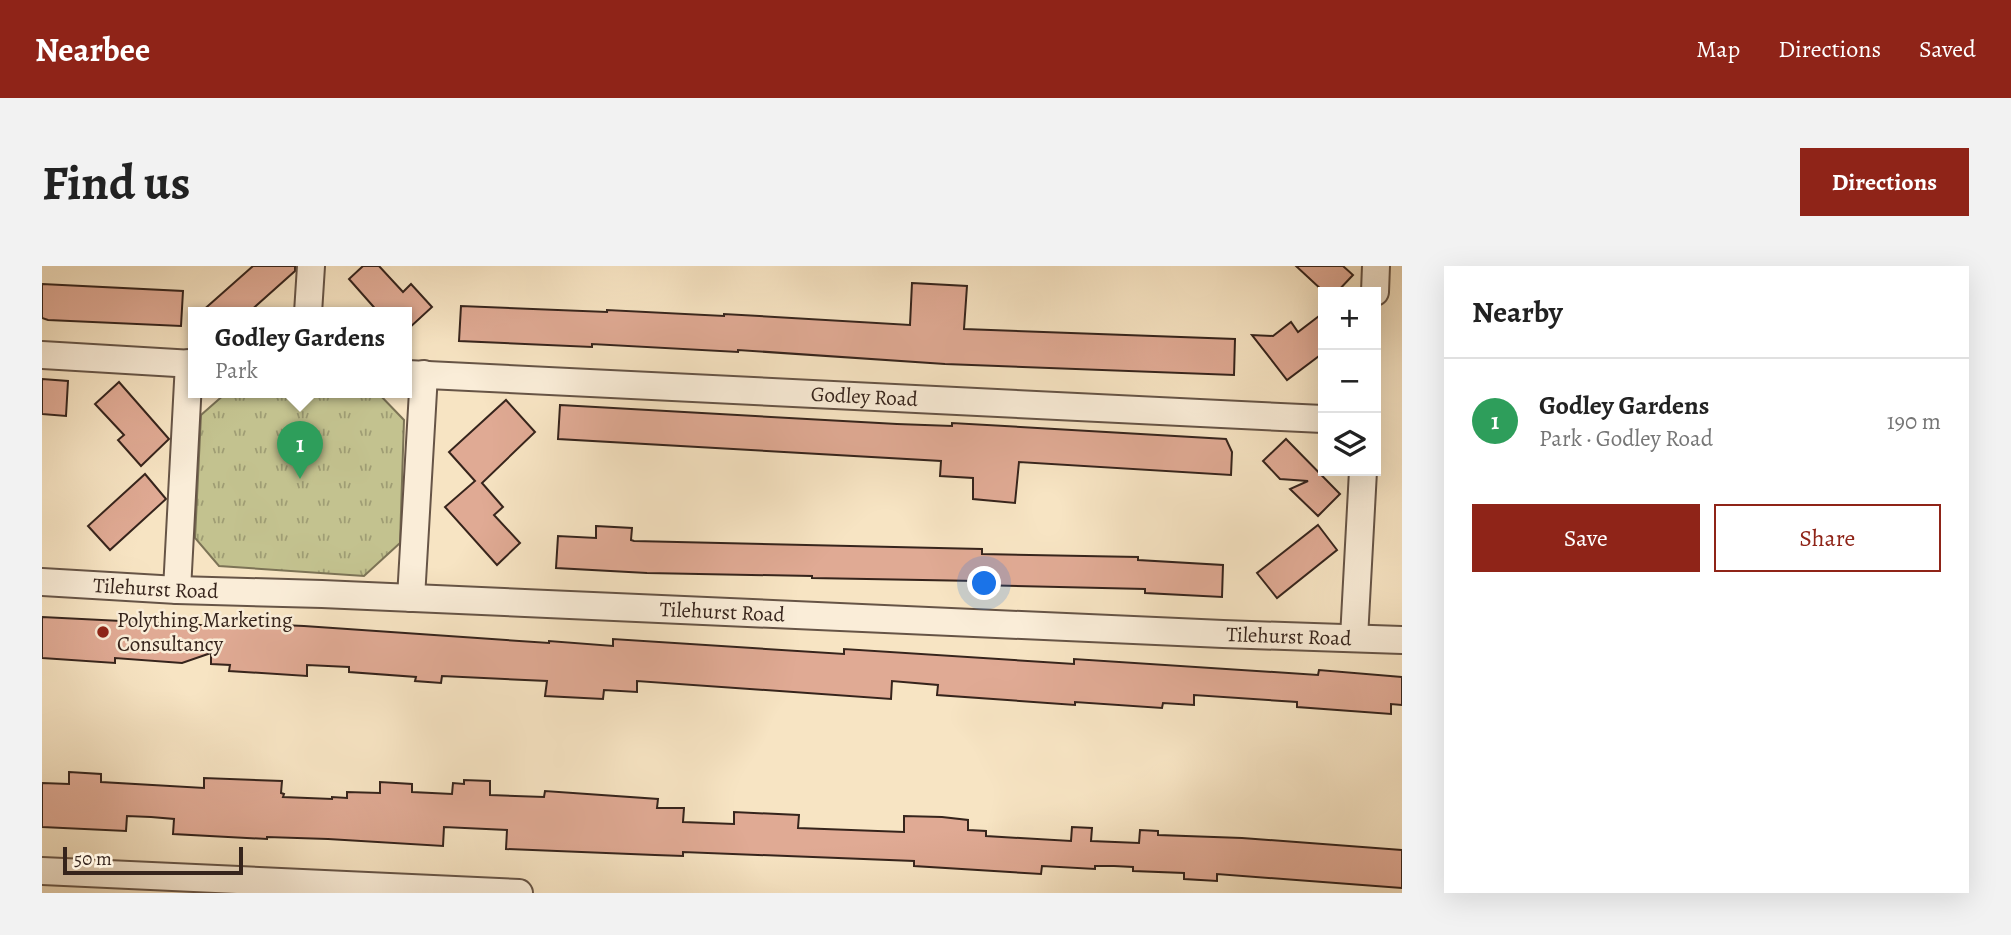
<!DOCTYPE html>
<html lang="en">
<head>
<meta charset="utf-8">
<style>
  body { margin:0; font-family:Alegreya,serif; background:#f2f2f2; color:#222 }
  .controls { position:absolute; right:21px; top:21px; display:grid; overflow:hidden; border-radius:0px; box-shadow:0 7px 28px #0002 }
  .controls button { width:63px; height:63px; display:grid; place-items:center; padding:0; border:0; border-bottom:2px solid #e0e0e0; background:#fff; color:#222; font:35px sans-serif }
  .scale { position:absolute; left:21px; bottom:18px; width:180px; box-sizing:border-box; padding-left:7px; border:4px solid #36241c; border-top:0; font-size:19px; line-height:24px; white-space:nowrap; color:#36241c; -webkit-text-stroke:5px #faedd8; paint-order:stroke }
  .you { position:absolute; left:943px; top:318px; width:24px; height:24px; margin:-18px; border:5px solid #fff; border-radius:50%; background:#1a73e8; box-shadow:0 0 0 10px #1a73e833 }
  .badge { display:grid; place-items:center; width:46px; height:46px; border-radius:50%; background:#8f2418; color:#fff; font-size:23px; font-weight:700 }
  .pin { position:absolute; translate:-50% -58px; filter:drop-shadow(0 2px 4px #0008) }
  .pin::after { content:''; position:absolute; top:37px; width:24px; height:21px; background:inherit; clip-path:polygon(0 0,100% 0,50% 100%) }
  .popup { position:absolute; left:146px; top:41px; width:224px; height:91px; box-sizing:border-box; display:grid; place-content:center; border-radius:0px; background:#fff; filter:drop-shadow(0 2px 5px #0005); font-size:23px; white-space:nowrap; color:#767676 }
  .popup b { font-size:26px; color:#222 }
  .popup::after { content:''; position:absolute; left:50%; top:100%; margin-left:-14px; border:14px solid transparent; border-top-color:#fff }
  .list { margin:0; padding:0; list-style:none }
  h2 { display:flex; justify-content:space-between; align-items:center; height:91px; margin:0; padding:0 28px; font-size:30px }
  h2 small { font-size:23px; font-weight:400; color:#767676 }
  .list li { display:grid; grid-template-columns:46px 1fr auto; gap:21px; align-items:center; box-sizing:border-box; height:126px; padding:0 28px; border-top:2px solid #e0e0e0 }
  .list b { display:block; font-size:26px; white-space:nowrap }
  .list p { margin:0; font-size:23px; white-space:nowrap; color:#767676 }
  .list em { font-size:23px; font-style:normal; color:#767676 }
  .actions { display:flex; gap:14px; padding:21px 28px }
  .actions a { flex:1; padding:16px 0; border:2px solid #8f2418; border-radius:0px; text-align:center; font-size:24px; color:#8f2418 }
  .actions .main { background:#8f2418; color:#fff }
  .icon { flex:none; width:38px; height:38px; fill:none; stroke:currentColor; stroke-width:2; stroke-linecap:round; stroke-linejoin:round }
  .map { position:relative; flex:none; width:1360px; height:627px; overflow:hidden; border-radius:0px }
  header { display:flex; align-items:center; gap:42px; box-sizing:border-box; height:98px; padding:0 35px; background:#8f2418; color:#fff }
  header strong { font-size:33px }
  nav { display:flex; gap:38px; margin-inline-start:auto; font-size:24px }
  .intro { display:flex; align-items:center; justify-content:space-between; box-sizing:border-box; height:168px; padding:0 42px }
  h1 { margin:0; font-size:49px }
  .button { padding:18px 32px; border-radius:0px; background:#8f2418; color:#fff; font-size:24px; font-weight:700 }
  main { display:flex; gap:42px; padding:0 42px }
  aside { flex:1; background:#fff; border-radius:0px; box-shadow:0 7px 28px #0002 }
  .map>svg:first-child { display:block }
  .grass { fill:url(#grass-tufts); stroke:#7c7356; stroke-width:2 }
  .building { fill:#e0aa94; stroke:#36241c; stroke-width:2 }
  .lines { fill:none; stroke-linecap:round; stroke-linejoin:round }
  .street-casing { stroke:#665446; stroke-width:30 }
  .street { stroke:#faedd8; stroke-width:26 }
  .poi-dot { fill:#8f2418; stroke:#faedd8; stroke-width:2.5 }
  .labels { text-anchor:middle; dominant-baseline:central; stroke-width:5; stroke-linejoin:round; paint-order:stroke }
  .street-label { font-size:21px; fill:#36241c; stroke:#faedd8 }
  .poi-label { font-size:21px; fill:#36241c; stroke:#faedd8; text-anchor:start }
</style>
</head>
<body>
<header>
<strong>Nearbee</strong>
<nav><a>Map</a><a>Directions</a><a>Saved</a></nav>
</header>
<div class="intro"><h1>Find us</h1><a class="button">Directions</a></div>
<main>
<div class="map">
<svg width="1360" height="627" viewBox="0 0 1360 627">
  <defs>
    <pattern id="grass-tufts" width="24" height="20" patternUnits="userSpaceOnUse" patternTransform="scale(1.75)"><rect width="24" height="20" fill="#c3c28f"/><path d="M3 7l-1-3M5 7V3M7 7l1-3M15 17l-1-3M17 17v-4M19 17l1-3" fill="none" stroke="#9f9d74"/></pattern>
  </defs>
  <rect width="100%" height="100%" fill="#f7e4c3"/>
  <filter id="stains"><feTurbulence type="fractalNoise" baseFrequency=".00286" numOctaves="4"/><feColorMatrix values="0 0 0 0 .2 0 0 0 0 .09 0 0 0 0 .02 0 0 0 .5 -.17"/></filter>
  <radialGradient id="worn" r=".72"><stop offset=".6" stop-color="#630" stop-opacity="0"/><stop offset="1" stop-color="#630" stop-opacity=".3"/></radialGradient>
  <polygon class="grass" points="184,127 336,127 362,154 358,277 322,310 177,300 153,272 159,149"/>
  <g class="building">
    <polygon points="211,0 253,0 253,5 206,47 158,47"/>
    <polygon points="321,0 337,0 361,26 369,18 390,41 365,64 365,47 337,47 307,13"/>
    <polygon points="1254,0 1301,0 1311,9 1295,26 1282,26"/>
    <polygon points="870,17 925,20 922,63 1193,73 1192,109 903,98 696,84 696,86 550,78 550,81 417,75 419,40 565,46 565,44 682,50 682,48 868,59"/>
    <polygon points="0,18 141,25 139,60 6,54 0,52"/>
    <polygon points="1281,47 1281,87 1245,114 1210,69 1231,70 1249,56 1256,66"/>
    <polygon points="0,113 26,115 24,150 0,148"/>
    <polygon points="77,116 127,173 99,200 76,174 82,169 53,138"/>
    <polygon points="464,134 493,166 440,217 461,241 452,249 478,277 455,299 403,241 433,215 407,186"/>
    <polygon points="518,139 855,158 910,160 910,157 1184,173 1190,186 1189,209 977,196 973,237 931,233 931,212 898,210 899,195 516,173"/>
    <polygon points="1244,173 1298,228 1276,250 1248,223 1266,215 1238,213 1221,195"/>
    <polygon points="103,208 124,233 68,284 46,260"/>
    <polygon points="1276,259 1295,284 1235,332 1215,307"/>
    <polygon points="554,260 590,262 589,274 592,275 940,283 940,288 1096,291 1096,294 1181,299 1180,331 1103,327 1103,323 935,319 935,315 770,312 770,310 605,307 514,302 516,270 554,272"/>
    <polygon points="0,351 198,361 198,357 262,360 507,377 507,375 571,380 571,373 802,388 802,383 1032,398 1032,393 1276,409 1277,404 1360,411 1360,439 1349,438 1349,448 1255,441 1255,436 1152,429 1152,439 1121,437 1120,442 1033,436 1033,439 895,429 896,419 850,415 849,433 595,415 595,426 562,424 561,433 503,430 505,415 400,410 399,417 373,415 374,411 307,406 307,401 265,399 265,410 187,405 188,399 169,398 169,387 140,397 73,392 73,397 0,392"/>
    <polygon points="27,506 59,508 59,516 162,522 162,512 240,515 239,527 242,528 241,531 290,533 290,531 305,532 305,526 338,527 338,516 370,518 370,526 410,528 411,517 422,518 422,514 448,515 448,529 502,531 503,525 616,533 615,542 642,542 641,556 692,558 692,546 757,549 756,562 862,566 862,550 900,551 926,554 926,564 944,565 944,570 1029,575 1030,561 1050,562 1049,575 1097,577 1098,564 1116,565 1116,569 1200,572 1360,584 1360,622 1175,608 1175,615 1142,613 1142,607 1091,605 1091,601 1072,600 1053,600 1053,603 1000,600 999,608 872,600 872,595 641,586 641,590 613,589 464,583 465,564 402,561 401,580 286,573 225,571 225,573 131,568 132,553 109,551 85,550 84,565 0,561 0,517 27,518"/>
  </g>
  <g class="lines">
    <g class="street-casing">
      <g id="street">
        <polyline points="1333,26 1334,0"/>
        <polyline points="266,47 269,0"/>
        <polyline points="0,89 151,98"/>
        <path id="s1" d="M365 108 1281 153"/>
        <path id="s2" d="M0 316 135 324 280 328 1181 368 1360 374"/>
        <polyline points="135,324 147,97"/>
        <polyline points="369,332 382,108"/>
        <polyline points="1312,372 1321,205"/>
        <polyline points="0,605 477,627"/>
      </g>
    </g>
    <use href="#street" class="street"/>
  </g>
  <circle class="poi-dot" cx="61" cy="366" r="7"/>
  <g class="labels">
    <g class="street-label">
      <text stroke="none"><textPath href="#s1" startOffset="458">Godley Road</textPath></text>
      <text stroke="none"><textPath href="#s2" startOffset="114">Tilehurst Road</textPath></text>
      <text stroke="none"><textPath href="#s2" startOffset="681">Tilehurst Road</textPath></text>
      <text stroke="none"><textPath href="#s2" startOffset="1248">Tilehurst Road</textPath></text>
    </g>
    <g class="poi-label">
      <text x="75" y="354">Polything Marketing<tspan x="75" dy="24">Consultancy</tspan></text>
    </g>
  </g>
  <rect width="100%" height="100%" filter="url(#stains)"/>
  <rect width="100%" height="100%" fill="url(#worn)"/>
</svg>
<div class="controls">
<button>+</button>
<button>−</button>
<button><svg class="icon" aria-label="layers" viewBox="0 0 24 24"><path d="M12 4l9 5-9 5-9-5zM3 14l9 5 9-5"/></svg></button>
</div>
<div class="scale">50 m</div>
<div class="you"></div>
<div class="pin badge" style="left:258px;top:213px;background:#2e9e5b">1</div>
<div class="popup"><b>Godley Gardens</b>Park</div>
</div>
<aside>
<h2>Nearby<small></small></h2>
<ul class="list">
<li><span class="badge" style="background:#2e9e5b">1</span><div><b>Godley Gardens</b><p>Park · Godley Road</p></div><em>190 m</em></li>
</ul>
<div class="actions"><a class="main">Save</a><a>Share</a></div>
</aside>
</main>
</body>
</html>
